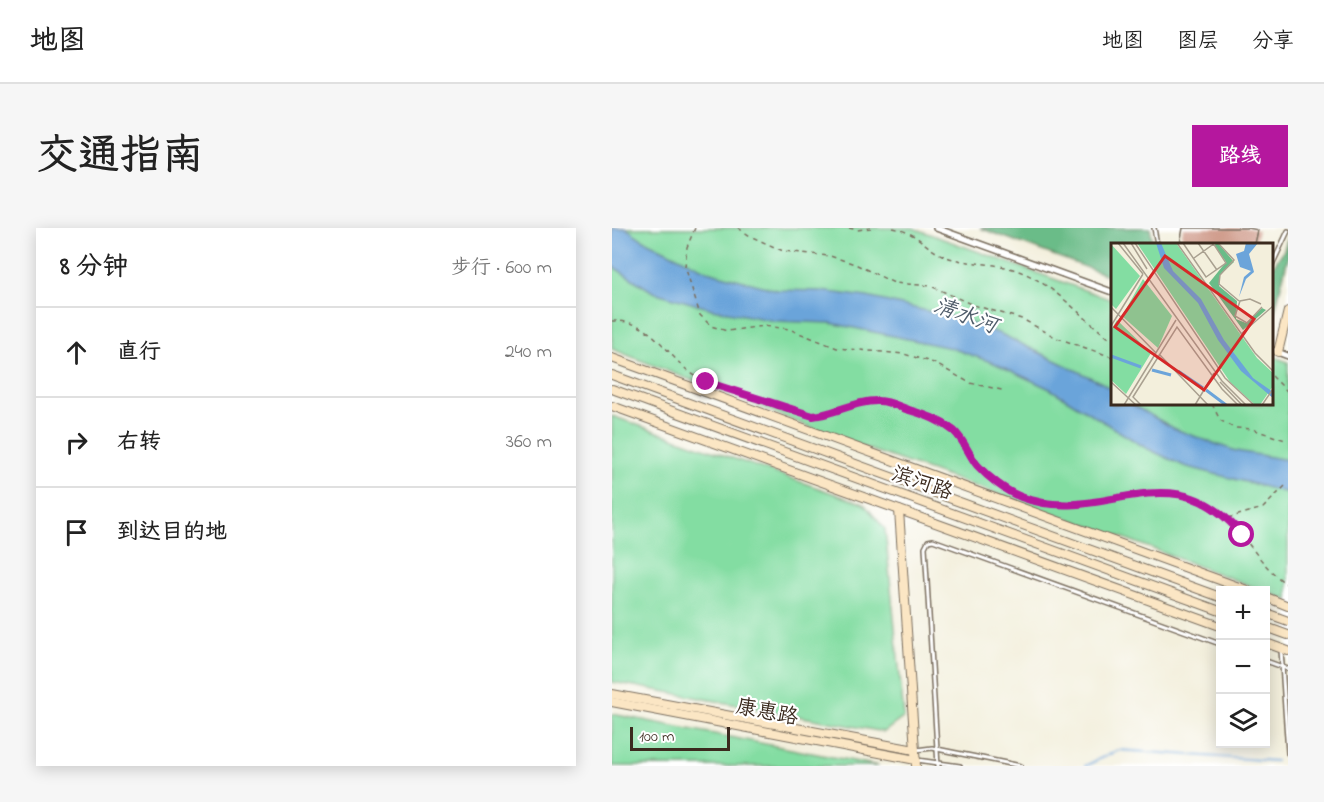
<!DOCTYPE html>
<html lang="zh">
<head>
<meta charset="utf-8">
<style>
  body { margin:0; font-family:"Indie Flower","LXGW WenKai TC",sans-serif; background:#f6f6f6; color:#222 }
  .controls { position:absolute; right:18px; bottom:18px; display:grid; overflow:hidden; border-radius:0px; box-shadow:0 3px 15px #0003 }
  .controls button { width:54px; height:54px; display:grid; place-items:center; padding:0; border:0; border-bottom:2px solid #e0e0e0; background:#fff; color:#222; font:30px sans-serif }
  .scale { position:absolute; left:18px; bottom:15px; width:100px; box-sizing:border-box; padding-left:6px; border:3px solid #3b2a1e; border-top:0; font-size:16px; line-height:21px; white-space:nowrap; color:#3b2a1e; -webkit-text-stroke:4px #fff; paint-order:stroke }
  .stop { position:absolute; width:18px; height:18px; margin:-14px; border:4px solid #b5179e; border-radius:50%; background:#fff }
  .stop.end { background:#b5179e; border-color:#fff; box-shadow:0 2px 6px #0008 }
  .list { margin:0; padding:0; list-style:none }
  h2 { display:flex; justify-content:space-between; align-items:center; height:78px; margin:0; padding:0 24px; font-size:26px }
  h2 small { font-size:20px; font-weight:400; color:#767676 }
  .list li { display:grid; grid-template-columns:39px 1fr auto; gap:18px; align-items:center; box-sizing:border-box; height:90px; padding:0 24px; border-top:2px solid #e0e0e0 }
  .list b { display:block; font-size:22px; white-space:nowrap }
  .list em { font-size:20px; font-style:normal; color:#767676 }
  .icon { flex:none; width:33px; height:33px; fill:none; stroke:currentColor; stroke-width:2; stroke-linecap:round; stroke-linejoin:round }
  .map { position:relative; flex:none; width:676px; height:538px; overflow:hidden; border-radius:0px }
  header { display:flex; align-items:center; gap:36px; box-sizing:border-box; height:84px; padding:0 30px; background:#fff; border-bottom:2px solid #e0e0e0 }
  header strong { font-size:28px }
  nav { display:flex; gap:33px; margin-inline-start:auto; font-size:21px }
  .intro { display:flex; align-items:center; justify-content:space-between; box-sizing:border-box; height:144px; padding:0 36px }
  h1 { margin:0; font-size:42px }
  .button { padding:15px 27px; border-radius:0px; background:#b5179e; color:#fff; font-size:21px; font-weight:700 }
  main { display:flex; gap:36px; padding:0 36px }
  aside { flex:1; background:#fff; border-radius:0px; box-shadow:0 3px 15px #0003 }
  .map>svg:first-child { display:block }
  .green { fill:#83dda2; stroke:#5f8460; stroke-width:1.5 }
  .forest { fill:#6abc88; stroke:#527353; stroke-width:1.5 }
  .water { fill:#6ba4da; stroke:#53677c; stroke-width:1.5 }
  .lines { fill:none; stroke-linecap:round; stroke-linejoin:round }
  .stream { stroke:#6ba4da; stroke-width:2 }
  .building { fill:#cd9685 }
  .lane-casing { stroke:#7b6f60; stroke-width:6 }
  .street-casing { stroke:#7b6f60; stroke-width:8 }
  .secondary-casing { stroke:#7b6f60; stroke-width:10 }
  .path { stroke:#7b6f60; stroke-width:1.5; stroke-dasharray:4.5 4.5; stroke-linecap:butt }
  .lane { stroke:#fff; stroke-width:3 }
  .street { stroke:#fff; stroke-width:5 }
  .secondary { stroke:#fbe6c4; stroke-width:8 }
  .route { stroke:#b5179e; stroke-width:8 }
  .labels { text-anchor:middle; dominant-baseline:central; stroke-width:4.5; stroke-linejoin:round; paint-order:stroke }
  .street-label { font-size:21px; fill:#3b2a1e; stroke:#fff }
  .water-label { font-size:22px; font-style:italic; fill:#4e5b69; stroke:#fff }
  .inset-river { fill:none; stroke:#6ba4da; stroke-width:3 }
  .inset-road { fill:none; stroke:#a9a090; stroke-width:1.5 }
  .view { fill:#d62828; fill-opacity:0.15; stroke:#d62828; stroke-width:3 }
  .inset-edge { fill:none; stroke:#3b2a1e; stroke-width:3 }
</style>
</head>
<body>
<header>
<strong>地图</strong>
<nav><a>地图</a><a>图层</a><a>分享</a></nav>
</header>
<div class="intro"><h1>交通指南</h1><a class="button">路线</a></div>
<main>
<aside>
<h2>8 分钟<small>步行 · 600 m</small></h2>
<ul class="list">
<li><svg class="icon" aria-label="ahead" viewBox="0 0 24 24"><path d="M12 20V5M6 11l6-6 6 6"/></svg><div><b>直行</b></div><em>240 m</em></li>
<li><svg class="icon" aria-label="right" viewBox="0 0 24 24"><path d="M7 20v-9h11M14 6l5 5-5 5"/></svg><div><b>右转</b></div><em>360 m</em></li>
<li><svg class="icon" aria-label="arrive" viewBox="0 0 24 24"><path d="M6 21V4h12l-3 4 3 4H6"/></svg><div><b>到达目的地</b></div></li>
</ul>
</aside>
<div class="map">
<svg width="676" height="538" viewBox="0 0 676 538">
  <rect width="100%" height="100%" fill="#fff"/>
  <filter id="ink" filterUnits="userSpaceOnUse"><feTurbulence type="fractalNoise" baseFrequency=".0167" numOctaves="2"/><feDisplacementMap in="SourceGraphic" scale="12" xChannelSelector="R" yChannelSelector="G"/><feConvolveMatrix kernelMatrix="1 2 1 2 8 2 1 2 1" color-interpolation-filters="sRGB"/></filter>
  <filter id="wash" filterUnits="userSpaceOnUse"><feTurbulence type="fractalNoise" baseFrequency=".008" numOctaves="4" result="noise"/><feDisplacementMap in="SourceGraphic" scale="24" xChannelSelector="R" yChannelSelector="G"/><feGaussianBlur stdDeviation="1.35" result="paint"/><feColorMatrix in="noise" values="0 0 0 0 0 0 0 0 0 0 0 0 0 0 0 0 0 1.4 0 .05"/><feComposite in="paint" operator="in"/></filter>
  <g filter="url(#wash)">
    <rect width="100%" height="100%" fill="#f3efdc"/>
    <g class="green">
      <polygon points="0,0 301,0 500,72 500,176 660,176 660,128 676,134 676,372 512,310 236,214 0,121"/>
      <polygon points="0,188 252,276 273,301 292,489 272,504 0,454"/>
      <polygon points="0,486 267,538 0,538"/>
    </g>
    <g class="forest">
      <polygon points="368,0 538,0 541,16 500,16 500,49"/>
      <polygon points="676,7 676,29 660,94 660,40 672,22"/>
    </g>
    <polygon class="water" points="0,0 14,0 30,11 95,43 165,62 209,63 255,69 341,89 389,106 490,155 500,162 500,176 519,176 563,201 598,214 624,223 676,232 676,265 572,238 534,220 438,161 382,135 339,120 218,95 163,93 100,81 41,64 0,38"/>
    <g class="lines">
      <polyline class="stream" points="473,538 506,522 664,533"/>
    </g>
    <g id="blocks">
      <polygon class="building" points="571,0 636,0 646,2 643,16 568,16"/>
    </g>
  </g>
  <g filter="url(#ink)">
    <use href="#blocks" fill-opacity="0" stroke="#7b6f60" stroke-width="1.5"/>
    <g class="lines">
      <g class="lane-casing">
        <g id="lane">
          <polyline points="542,0 545,16"/>
          <polyline points="660,37 676,3"/>
          <polyline points="669,422 676,525"/>
          <polyline points="654,433 676,441"/>
          <polyline points="304,522 320,520 409,538"/>
          <polyline points="305,532 348,538"/>
          <polyline points="326,538 313,319 316,313 321,312 608,416"/>
        </g>
      </g>
      <g class="street-casing">
        <g id="street">
          <polyline points="324,0 500,64"/>
          <polyline points="660,122 676,128"/>
        </g>
      </g>
      <g class="secondary-casing">
        <g id="secondary">
          <polyline points="666,124 676,83"/>
          <polyline points="0,130 635,362"/>
          <polyline points="0,147 608,369"/>
          <polyline points="0,161 608,383"/>
          <polyline points="0,178 608,398"/>
          <polyline points="287,282 304,538"/>
          <polyline points="654,369 676,378"/>
          <polyline points="654,385 676,393"/>
          <polyline points="654,399 676,407"/>
          <polyline points="654,415 676,423"/>
          <polyline points="0,466 303,522"/>
          <polyline points="0,474 304,532"/>
        </g>
      </g>
      <g class="path">
        <polyline points="83,0 75,19 73,38 88,87 99,98 115,103 152,98 177,101 225,120 292,126 322,135 358,155 390,162"/>
        <polyline points="126,0 138,8 171,23 218,28 243,36 282,55 319,58 361,77 410,91 445,110 500,129"/>
        <polyline points="237,0 245,2 259,0"/>
        <path d="M281 0C309 6 311 19 332 28 355 37 381 34 404 42 442 55 469 90 500 112"/>
        <path d="M0 93C48 91 57 140 95 154 124 165 169 184 199 187 216 189 230 180 247 175 267 170 303 180 321 189 358 209 367 255 411 269 472 290 535 247 589 272 628 290 641 334 676 357"/>
        <polyline points="660,148 676,164"/>
        <polyline points="600,176 608,192 622,200 640,201 676,213"/>
        <polyline points="616,290 651,280 676,255"/>
      </g>
      <use href="#lane" class="lane"/>
      <use href="#street" class="street"/>
      <use href="#secondary" class="secondary"/>
    </g>
  </g>
  <g class="lines" filter="url(#ink)">
    <path class="route" d="M94 154 201 188C224 186 244 172 267 173 277 173 288 179 297 182 314 187 328 192 342 203 352 212 357 227 365 237 376 249 393 263 409 269 492 300 559 220 630 307"/>
  </g>
  <g class="labels">
    <g class="street-label">
      <text transform="translate(310 256) rotate(19)">滨河路</text>
      <text transform="translate(155 485) rotate(11)">康惠路</text>
    </g>
    <g class="water-label">
      <text transform="translate(353 89) rotate(20)">清水河</text>
    </g>
  </g>
  <g transform="translate(499 15)">
    <rect width="162" height="162" fill="#f3efdc"/>
    <path d="M26 0H65L146 115 162 130V143L149 162H144L119 139ZM0 1 29 33 5 66 0 61ZM32 36 61 73 47 105 11 73ZM6 77 40 110 15 151 0 137V87Z" fill="#83dda2"/>
    <path d="M107 0 123 19 109 32 108 43 126 58 125 76 135 80 151 65 155 67 132 87 98 40 115 19 103 2Z" fill="#6abc88"/>
    <path d="M45 0H50L62 28 90 56 113 97 142 135 162 149V155L130 128 107 97 87 60 53 25ZM135 0H147L138 11 143 29 135 36 128 54 133 34 140 28 129 24 125 11 133 8Z" fill="#6ba4da"/>
    <path class="inset-river" d="M0 113 30 124M41 127 60 132M67 128 92 145M95 147 115 162"/>
    <path class="inset-road" d="M7 0 32 31M12 0 111 138 135 162M20 0 36 26M24 0 114 135 143 162M66 0 144 110 162 128M72 0 95 34 115 20 102 0M87 0 106 27M107 0 123 17 109 32 108 41 128 58M83 15 104 0M150 61 139 56 129 58 124 73 136 80 151 64M0 64 45 110M0 83 32 31M130 91 162 63M48 111 97 162M0 139 25 162M109 139 131 162M13 162 65 77M30 162 22 154 66 84 111 146 127 162M84 162 103 130M151 162 162 146"/>
    <path class="view" d="M54 13 143 76 93 147 4 84Z"/>
    <rect width="162" height="162" class="inset-edge"/>
  </g>
</svg>
<div class="controls">
<button>+</button>
<button>−</button>
<button><svg class="icon" aria-label="layers" viewBox="0 0 24 24"><path d="M12 4l9 5-9 5-9-5zM3 14l9 5 9-5"/></svg></button>
</div>
<div class="scale">100 m</div>
<div class="stop" style="left:630px;top:307px"></div>
<div class="stop end" style="left:94px;top:154px"></div>
</div>
</main>
</body>
</html>
